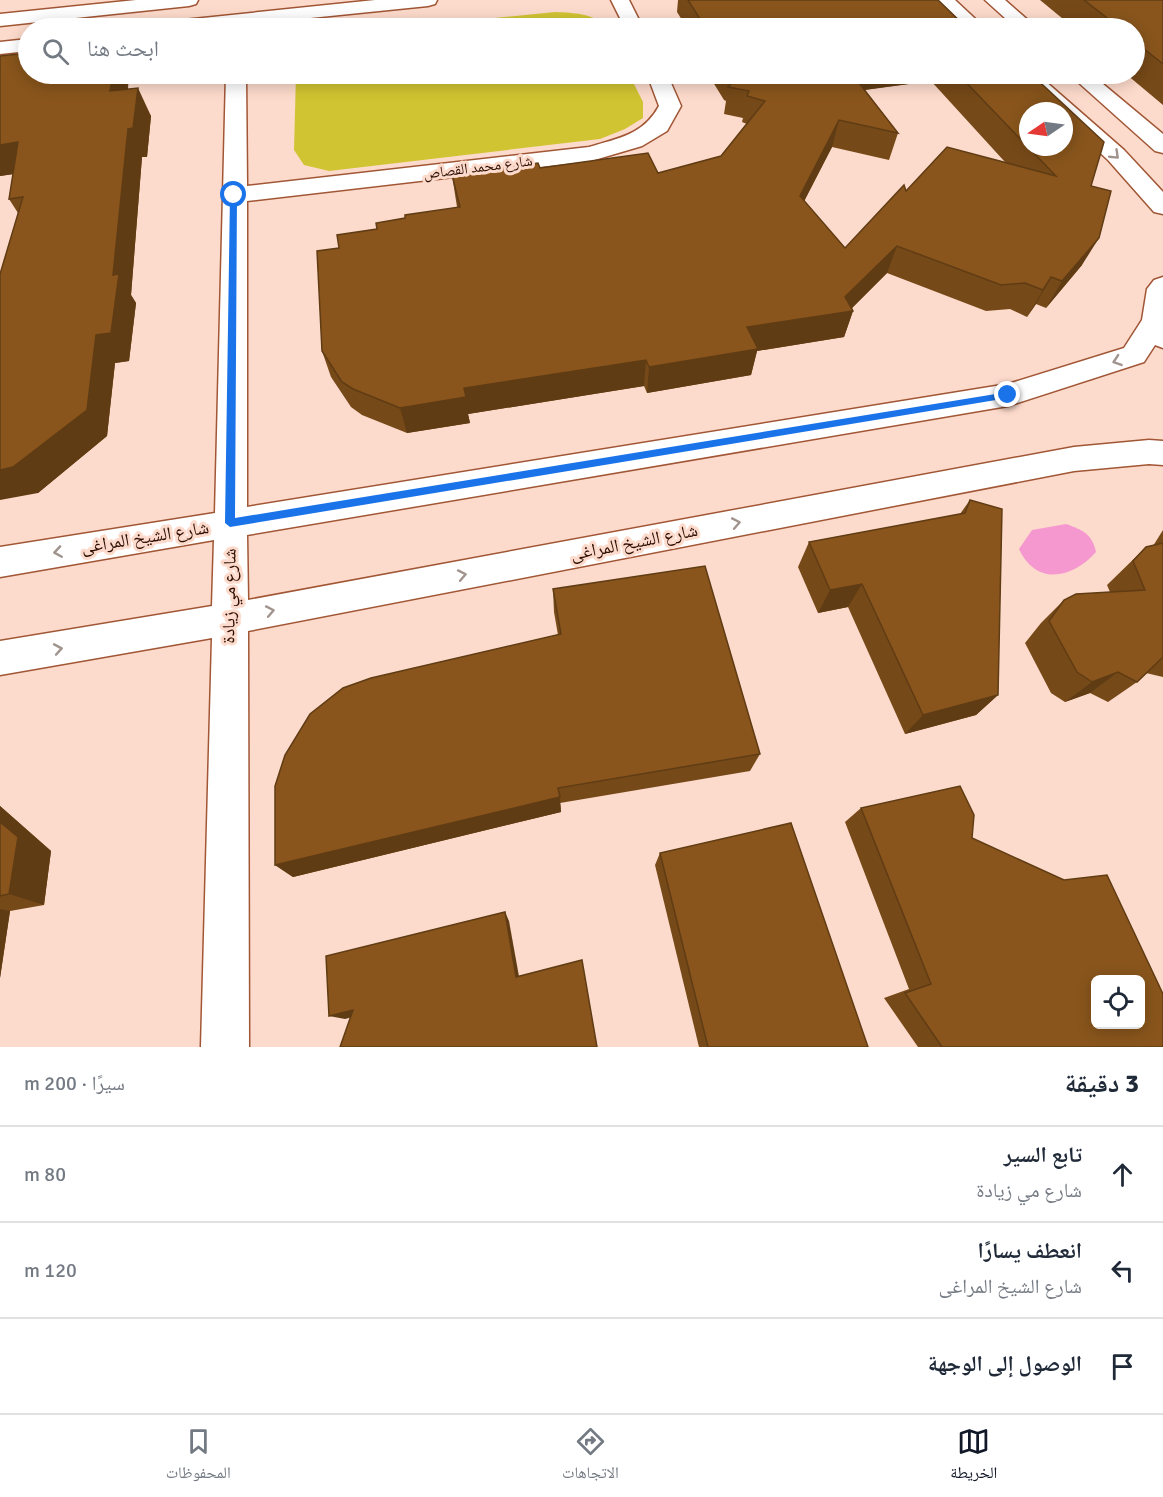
<!DOCTYPE html>
<html lang="ar">
<head>
<meta charset="utf-8">
<style>
  body { margin:0; font-family:Signika,"Noto Naskh Arabic",sans-serif; background:#f2f2f3; color:#1f2937; direction:rtl }
  .controls { position:absolute; right:18px; bottom:18px; display:grid; overflow:hidden; border-radius:9px; box-shadow:0 3px 15px #0003 }
  .controls button { width:54px; height:54px; display:grid; place-items:center; padding:0; border:0; border-bottom:2px solid #e0e1e3; background:#fff; color:#1f2937; font:30px sans-serif }
  .compass { position:absolute; left:1019px; top:102px; width:54px; height:54px; border-radius:50%; background:#fff; box-shadow:0 3px 15px #0003; rotate:257deg }
  .stop { position:absolute; width:18px; height:18px; margin:-14px; border:4px solid #1a73e8; border-radius:50%; background:#fff }
  .stop.end { background:#1a73e8; border-color:#fff; box-shadow:0 2px 6px #0008 }
  .list { margin:0; padding:0; list-style:none }
  h2 { display:flex; justify-content:space-between; align-items:center; height:78px; margin:0; padding:0 24px; font-size:26px }
  h2 small { font-size:20px; font-weight:400; color:#747a83 }
  .list li { display:grid; grid-template-columns:39px 1fr auto; gap:18px; align-items:center; box-sizing:border-box; height:96px; padding:0 24px; border-top:2px solid #e0e1e3 }
  .list b { display:block; font-size:22px; white-space:nowrap }
  .list p { margin:0; font-size:20px; white-space:nowrap; color:#747a83 }
  .list em { font-size:20px; font-style:normal; color:#747a83 }
  .icon { flex:none; width:33px; height:33px; fill:none; stroke:currentColor; stroke-width:2; stroke-linecap:round; stroke-linejoin:round }
  .map { position:relative; flex:none; width:1163px; height:1047px; overflow:hidden; direction:ltr }
  .search { position:absolute; background:#fff; box-shadow:0 3px 15px #0003; left:18px; right:18px; top:18px; height:66px; display:flex; align-items:center; gap:15px; box-sizing:border-box; padding:0 21px; border-radius:33px; color:#747a83; font-size:22px }
  .sheet { height:366px; background:#fff }
  nav { display:flex; justify-content:space-around; align-items:center; box-sizing:border-box; height:84px; border-top:2px solid #e0e1e3; background:#fff; font-size:16px; color:#747a83 }
  nav a { display:grid; justify-items:center; gap:3px }
  nav .on { color:#111827 }
  .map>svg:first-child { display:block }
  .green { fill:#d1c432 }
  .water { fill:#f698d0 }
  .lines { fill:none; stroke-linecap:round; stroke-linejoin:round }
  .minor-casing { stroke:#a15635; stroke-width:3 }
  .minor { fill:#fff; fill-rule:evenodd }
  .wall { fill:#764918; fill-rule:evenodd }
  .shaded-wall { fill:#603c14 }
  .building { fill:#89551c; stroke:#603c14; stroke-width:1.5; fill-rule:evenodd }
  .oneway { stroke:#a1938e }
  .route { fill:#1a73e8 }
  .labels { text-anchor:middle; dominant-baseline:central; stroke-width:6; stroke-linejoin:round; paint-order:stroke }
  .far-street-label { font-size:15px; fill:#2e1003; stroke:#fddbcc }
  .street-label { font-size:18px; fill:#2e1003; stroke:#fddbcc }
</style>
</head>
<body>
<div class="map">
<svg width="1163" height="1047" viewBox="0 0 1163 1047">
  <rect width="100%" height="100%" fill="#fddbcc"/>
  <g class="green">
    <path d="M555 12C574 13 594 13 607 28H393Z"/>
    <polygon points="296,74 629,74 643,102 643,118 625,129 600,139 329,171 304,165 294,150"/>
  </g>
  <path class="water" d="M1066 524C1083 530 1092 534 1096 552 1072 579 1036 586 1019 549L1032 530Z"/>
  <g class="lines">
    <g class="minor-casing">
      <g id="minor">
        <polygon points="136,0 198,0 196,4 189,6 0,26 0,14"/>
        <polygon points="375,0 437,0 435,4 428,6 213,28 154,28 157,24 164,22"/>
        <polygon points="611,0 629,0 643,28 625,28"/>
        <polygon points="935,0 955,0 985,28 964,28"/>
        <polygon points="985,0 1005,0 1037,28 1016,28"/>
        <polygon points="28,39 28,51 0,54 0,42"/>
        <path d="M226 74H246L247 186 589 147C619 138 643 135 659 106L647 74H667L681 106 667 131 642 146 591 161 247 201V507L1008 384 1124 348 1142 320 1147 289 1154 280 1163 277V348L1155 345 1144 362 1008 406 247 535 248 600 1074 447 1149 440 1163 441V465L1149 464 1074 471 248 631 249 1047H201L212 638 0 675V641L212 606 214 540 0 577V547L215 513Z"/>
        <polygon points="1015,74 1037,74 1124,150 1163,192 1163,214 1154,212 1108,160 1064,120 1064,111 1054,111"/>
        <polygon points="1069,74 1091,74 1163,134 1163,153 1155,151"/>
      </g>
    </g>
    <use href="#minor" class="minor"/>
  </g>
  <g class="wall">
    <polygon points="678,0 938,0 967,28 687,28 677,12"/>
    <polygon points="1040,0 1163,0 1163,105 1126,74 1134,74 1134,28 1074,28"/>
    <polygon points="0,56 129,74 128,89 151,116 147,157 142,157 131,295 136,303 129,361 115,363 107,436 38,493 18,213 9,199 13,174 0,176"/>
    <path d="M708 74H1031L1091 186 1082 265 1046 308 1036 304 1027 317 1010 309 986 311 887 273 852 308 853 311 844 337 757 351 751 375 647 393 644 386 468 414 470 423 407 433 362 415 351 407 331 377 322 351 339 248 377 229 405 218 457 207 452 175 540 168 658 173 721 156 747 124 742 122 743 118 724 114 726 101 724 100ZM931 81 1005 162 906 191 845 248 804 201 832 147 889 160 898 133 865 90Z"/>
    <polygon points="970,500 998,695 976,715 905,734 848,607 818,613 798,567 809,542 960,514"/>
    <polygon points="1163,530 1163,677 1146,673 1137,682 1108,702 1090,693 1065,702 1051,693 1025,643 1041,623 1064,600 1110,592 1107,585 1146,547 1153,546"/>
    <polygon points="553,589 760,754 750,771 560,803 561,812 293,877 275,865 558,635 554,612"/>
    <polygon points="0,806 51,851 44,905 10,911 0,978"/>
    <polygon points="861,808 972,838 1163,1047 918,1047 884,998 909,989 845,822"/>
    <polygon points="660,853 868,1047 699,1047 655,865"/>
  </g>
  <g class="shaded-wall">
    <polygon points="113,74 129,74 124,120 110,91"/>
    <polygon points="845,74 933,74 931,81 840,93"/>
    <polygon points="138,88 151,116 147,157 142,157 131,295 136,303 129,361 115,363 107,436 38,493 0,500 0,470 96,335 113,275 128,129"/>
    <polygon points="839,120 832,147 793,223 800,196"/>
    <polygon points="18,142 36,171 0,176 0,145"/>
    <polygon points="1099,238 1082,265 1046,308 1062,281"/>
    <polygon points="897,246 887,273 848,312 853,311 844,337 757,351 751,375 647,393 649,367 747,327 845,297"/>
    <polygon points="1051,277 1036,304 1027,317 1043,290"/>
    <polygon points="646,360 644,386 468,414 470,423 407,433 400,408 464,388"/>
    <polygon points="862,584 848,607 818,613 830,590"/>
    <polygon points="1118,672 1090,693 1065,702 1092,682"/>
    <polygon points="998,695 976,715 905,734 923,715"/>
    <polygon points="560,797 561,812 293,877 275,865"/>
    <polygon points="0,806 51,851 44,905 9,894 0,822"/>
    <polygon points="0,909 10,911 0,978"/>
    <polygon points="505,912 509,921 520,982 516,977"/>
    <polygon points="353,1010 368,1013 345,1019 329,1016"/>
  </g>
  <g class="building">
    <polygon points="688,0 938,0 967,28 700,28 695,20 700,19"/>
    <polygon points="1084,0 1163,0 1163,64 1134,41 1134,28 1120,28"/>
    <polygon points="28,53 28,74 113,74 110,91 138,88 133,128 128,129 113,275 119,274 111,333 96,335 87,410 13,467 0,470 0,274 23,197 9,199 18,142 0,145 0,56"/>
    <polygon points="728,74 852,74 898,133 839,120 800,196 845,248 904,185 906,191 947,147 1056,176 1028,147 1064,147 1064,111 1028,111 1028,147 958,74 1031,74 1104,142 1091,186 1111,191 1099,238 1062,281 1051,277 1043,290 1025,283 1001,285 897,246 845,297 853,311 747,327 758,349 649,367 646,360 464,388 466,397 400,408 353,389 342,382 322,351 317,251 339,248 337,235 377,229 376,223 405,218 405,215 460,207 452,175 538,163 540,168 648,153 658,173 721,156 765,101 747,96 749,91 728,87 739,76"/>
    <polygon points="970,500 1002,509 998,695 923,715 862,584 830,590 809,542 965,513"/>
    <polygon points="1163,543 1163,657 1137,682 1118,672 1092,682 1077,672 1049,621 1064,600 1076,594 1145,590 1133,561 1146,547"/>
    <polygon points="705,566 760,754 558,788 560,797 275,865 275,786 285,755 310,714 343,688 371,678 561,634 553,589"/>
    <path d="M960 786 974 815 972 838 1064 880 1107 875 1163 994V1047H942L905 993 931 984 861 808ZM1095 980H1140V1024H1095Z"/>
    <polygon points="0,822 18,837 9,894 0,896"/>
    <polygon points="791,823 868,1047 708,1047 660,853"/>
    <polygon points="505,912 516,977 582,960 597,1047 340,1047 353,1010 329,1016 326,956"/>
  </g>
  <defs><path id="oneway-chevron" d="M-2-3.5L2.5 0L-2 3.5" fill="none" stroke-width="1.6" stroke-linecap="round" stroke-linejoin="round" transform="scale(1.5)"/></defs>
  <g class="oneway">
    <use href="#oneway-chevron" transform="translate(1115 155) rotate(44)"/>
    <use href="#oneway-chevron" transform="translate(1117 361) rotate(161)"/>
    <use href="#oneway-chevron" transform="translate(736 523) rotate(-11)"/>
    <use href="#oneway-chevron" transform="translate(58 552) rotate(171)"/>
    <use href="#oneway-chevron" transform="translate(462 575) rotate(-11)"/>
    <use href="#oneway-chevron" transform="translate(270 611) rotate(-11)"/>
    <use href="#oneway-chevron" transform="translate(58 649) rotate(-10)"/>
  </g>
  <polygon class="route" points="234,193 237,195 235,518 1008,392 1012,395 1008,398 230,527 225,523 230,195"/>
  <g class="labels">
    <g class="far-street-label">
      <text transform="translate(478 167) rotate(-7)">شارع محمد القصاص</text>
    </g>
    <g class="street-label">
      <text transform="translate(145 537) rotate(-9)">شارع الشيخ المراغى</text>
      <text transform="translate(634 542) rotate(-11)">شارع الشيخ المراغى</text>
      <text transform="translate(229 596) rotate(-89)">شارع مي زيادة</text>
    </g>
  </g>
</svg>
<div class="controls">
<button><svg class="icon" aria-label="locate" viewBox="0 0 24 24"><circle cx="12" cy="12" r="6"/><path d="M12 2v4M12 18v4M2 12h4M18 12h4"/></svg></button>
</div>
<svg class="compass" viewBox="-18 -18 36 36"><path d="M0-13l5 13h-10z" fill="#e53935"/><path d="M0 13l5-13h-10z" fill="#747a83"/></svg>
<div class="stop" style="left:234px;top:195px"></div>
<div class="stop end" style="left:1008px;top:395px"></div>
<div class="search"><svg class="icon" aria-label="search" viewBox="0 0 24 24"><circle cx="10" cy="10" r="6"/><path d="M15 15l6 6"/></svg>ابحث هنا</div>
</div>
<section class="sheet">
<h2>3 دقيقة<small>سيرًا · 200 m</small></h2>
<ul class="list">
<li><svg class="icon" aria-label="ahead" viewBox="0 0 24 24"><path d="M12 20V5M6 11l6-6 6 6"/></svg><div><b>تابع السير</b><p>شارع مي زيادة</p></div><em>80 m</em></li>
<li><svg class="icon" aria-label="left" viewBox="0 0 24 24"><path d="M17 20v-9H6M10 6l-5 5 5 5"/></svg><div><b>انعطف يسارًا</b><p>شارع الشيخ المراغى</p></div><em>120 m</em></li>
<li><svg class="icon" aria-label="arrive" viewBox="0 0 24 24"><path d="M6 21V4h12l-3 4 3 4H6"/></svg><div><b>الوصول إلى الوجهة</b></div></li>
</ul>
</section>
<nav>
<a class="on"><svg class="icon" aria-label="map" viewBox="0 0 24 24"><path d="M3 6l6-2 6 2 6-2v14l-6 2-6-2-6 2zM9 4v14M15 6v14"/></svg>الخريطة</a>
<a><svg class="icon" aria-label="directions" viewBox="0 0 24 24"><path d="M12 3l9 9-9 9-9-9zM9 14v-3h6M13 9l2 2-2 2"/></svg>الاتجاهات</a>
<a><svg class="icon" aria-label="saved" viewBox="0 0 24 24"><path d="M7 4h10v16l-5-4-5 4z"/></svg>المحفوظات</a>
</nav>
</body>
</html>
